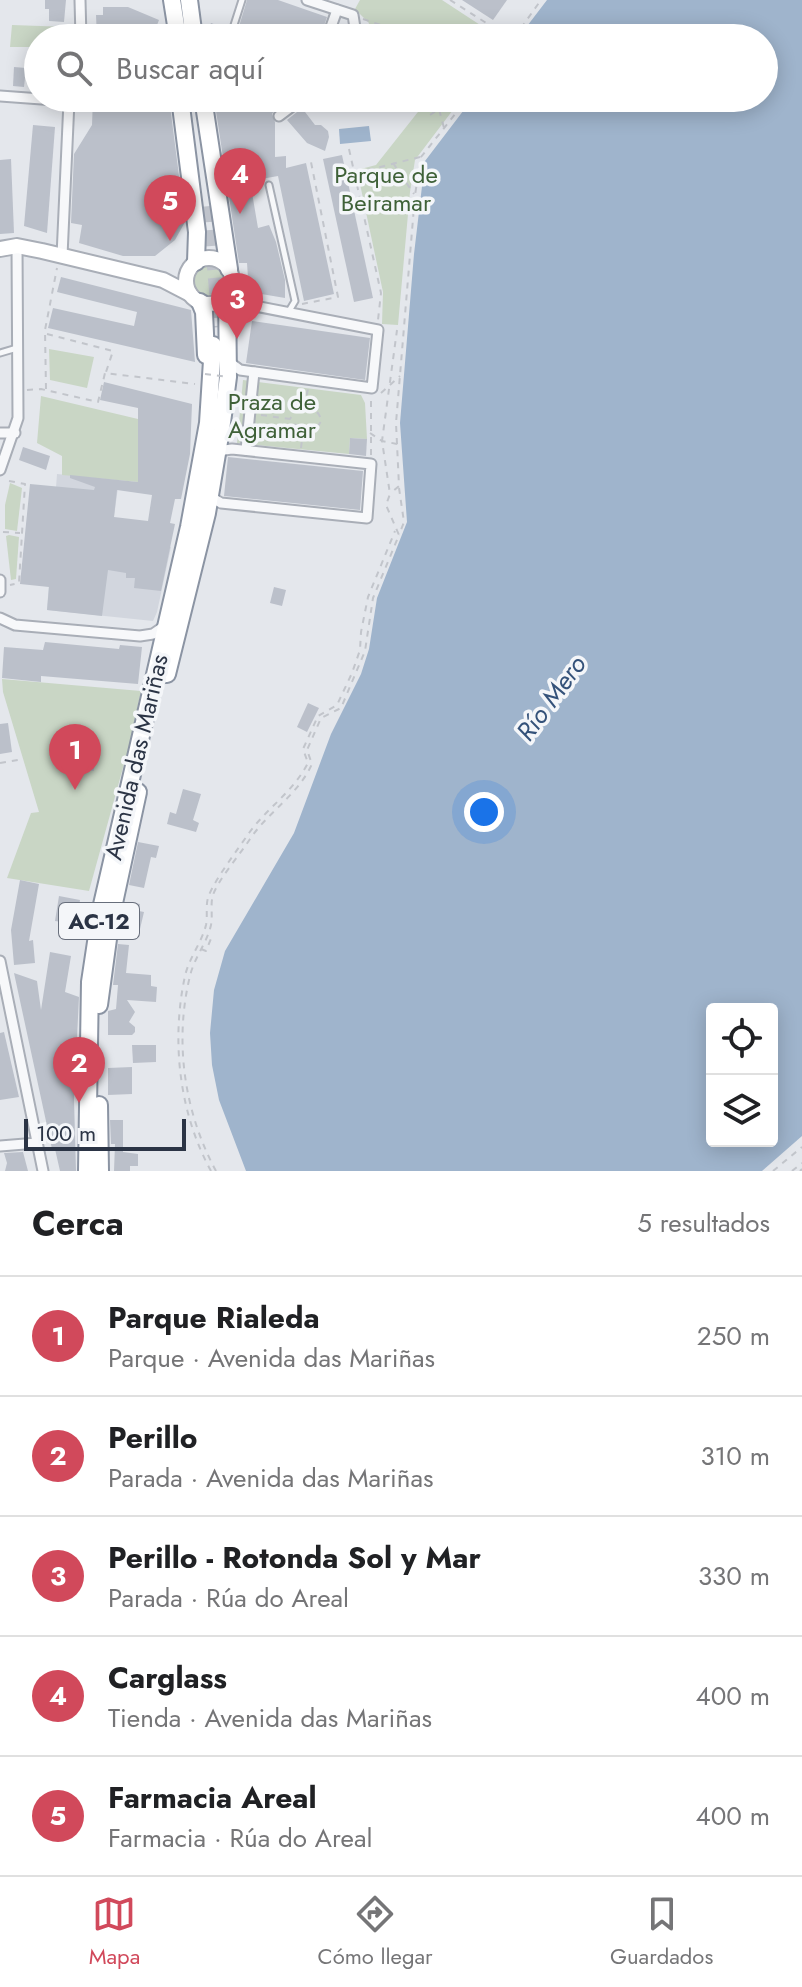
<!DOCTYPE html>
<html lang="es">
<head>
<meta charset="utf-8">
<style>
  body { margin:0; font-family:Jost,sans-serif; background:#f2f2f2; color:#202124 }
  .controls { position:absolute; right:24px; bottom:24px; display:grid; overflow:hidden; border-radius:8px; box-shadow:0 4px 20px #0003 }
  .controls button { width:72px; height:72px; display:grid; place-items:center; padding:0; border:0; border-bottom:2px solid #e0e0e0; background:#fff; color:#202124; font:40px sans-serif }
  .scale { position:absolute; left:24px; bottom:20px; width:162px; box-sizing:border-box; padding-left:8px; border:4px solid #2b3445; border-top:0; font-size:22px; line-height:28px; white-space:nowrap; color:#2b3445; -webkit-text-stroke:6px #f4f6f9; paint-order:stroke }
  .you { position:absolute; left:484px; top:812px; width:28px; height:28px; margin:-20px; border:6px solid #fff; border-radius:50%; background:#1a73e8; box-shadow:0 0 0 12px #1a73e833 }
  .badge { display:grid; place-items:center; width:52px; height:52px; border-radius:50%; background:#d1495b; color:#fff; font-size:26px; font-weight:700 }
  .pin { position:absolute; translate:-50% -66px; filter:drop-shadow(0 2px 4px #0008) }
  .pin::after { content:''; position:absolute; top:42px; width:28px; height:24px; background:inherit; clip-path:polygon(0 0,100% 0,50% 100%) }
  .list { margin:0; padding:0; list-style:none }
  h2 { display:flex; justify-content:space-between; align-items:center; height:104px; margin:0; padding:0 32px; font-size:34px }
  h2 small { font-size:26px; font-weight:400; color:#757577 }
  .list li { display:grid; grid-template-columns:52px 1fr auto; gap:24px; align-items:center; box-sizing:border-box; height:120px; padding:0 32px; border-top:2px solid #e0e0e0 }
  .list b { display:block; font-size:30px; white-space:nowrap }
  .list p { margin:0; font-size:26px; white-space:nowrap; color:#757577 }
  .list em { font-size:26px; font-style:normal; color:#757577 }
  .icon { flex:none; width:44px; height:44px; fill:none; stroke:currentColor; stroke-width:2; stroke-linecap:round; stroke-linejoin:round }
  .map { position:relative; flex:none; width:802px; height:1171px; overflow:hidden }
  .search { position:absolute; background:#fff; box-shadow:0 4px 20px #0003; left:24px; right:24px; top:24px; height:88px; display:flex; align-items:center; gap:20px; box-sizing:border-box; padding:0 28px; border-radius:44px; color:#757577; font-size:30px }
  .sheet { height:704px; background:#fff }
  nav { display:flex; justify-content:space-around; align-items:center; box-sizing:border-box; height:112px; border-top:2px solid #e0e0e0; background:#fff; font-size:22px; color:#757577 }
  nav a { display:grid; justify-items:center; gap:4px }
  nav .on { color:#d1495b }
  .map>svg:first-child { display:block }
  .built { fill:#d2d6de }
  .green { fill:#c9d6c5 }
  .water { fill:#9fb4cc; fill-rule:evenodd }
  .building { fill:#bbc0ca; fill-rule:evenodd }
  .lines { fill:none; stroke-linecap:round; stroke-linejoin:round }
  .highway-tunnel { stroke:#bfc3cb; stroke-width:16; stroke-dasharray:16 8; stroke-linecap:butt }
  .lane-casing { stroke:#a9aeb7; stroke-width:9 }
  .street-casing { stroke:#a9aeb7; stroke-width:13 }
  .secondary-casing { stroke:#a9aeb7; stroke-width:18 }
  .highway-casing { stroke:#8b94a3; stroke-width:20 }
  .path { stroke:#c2c5cb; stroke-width:2; stroke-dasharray:6 6; stroke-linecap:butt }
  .lane { stroke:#f7f8fa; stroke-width:5 }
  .street { stroke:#f7f8fa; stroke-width:9 }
  .secondary { stroke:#fff; stroke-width:14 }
  .highway { stroke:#fff; stroke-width:16 }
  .path-bridge { stroke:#c2c5cb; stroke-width:2; stroke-dasharray:6 6; stroke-linecap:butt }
  .labels { text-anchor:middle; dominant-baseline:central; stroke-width:7; stroke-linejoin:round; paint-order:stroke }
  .shield { fill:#f4f6f9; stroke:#676e7b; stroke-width:2 }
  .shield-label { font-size:22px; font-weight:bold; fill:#2b3445 }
  .park-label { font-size:24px; fill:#3f6138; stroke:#f4f6f9 }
  .street-label { font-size:24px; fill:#2b3445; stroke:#f4f6f9 }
  .water-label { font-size:26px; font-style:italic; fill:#34527a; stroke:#f4f6f9 }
</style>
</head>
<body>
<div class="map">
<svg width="802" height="1171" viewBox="0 0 802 1171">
  <rect width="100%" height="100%" fill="#e4e7ec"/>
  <polygon class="built" points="57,474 119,480 111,539 171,547 157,612 153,621 47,610"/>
  <g class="green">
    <polygon points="360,0 442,0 500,38 371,38 365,36 369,23 355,9"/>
    <polygon points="12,25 69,27 70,38 38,38 38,47 10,47"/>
    <polygon points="429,98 462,98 415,160 410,192 398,325 382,324 383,292 357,170 376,165"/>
    <circle cx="209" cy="281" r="18"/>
    <polygon points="49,349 94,357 87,388 50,380"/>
    <polygon points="243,380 361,395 365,403 367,439 350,438 349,454 237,443"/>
    <polygon points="41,396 138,419 138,482 62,475 62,456 37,443"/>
    <polygon points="10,483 22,488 17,531 5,529 5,505"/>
    <polygon points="9,535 19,537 16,579 11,580 6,536"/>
    <polygon points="2,679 141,691 129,746 89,891 7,878 31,813 39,812 3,692"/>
  </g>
  <g class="water">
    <path d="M547 0H802V1136L762 1171H246L219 1100 212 1065 210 1033 214 990 225 951 294 833 331 734 361 674 369 649 377 598 407 522 400 423 414 254 425 161 473 98H764V38H518ZM772 1009V1141H712V1009Z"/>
    <polygon points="369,126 371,141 340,144 339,129"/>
  </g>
  <g class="building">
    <polygon points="45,0 66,0 64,22 49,21 49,9 45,9"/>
    <polygon points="247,0 278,0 327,17 320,38 293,38 296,29 282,25 264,38 205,38 211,23 237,33"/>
    <polygon points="462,0 507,0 493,20"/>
    <polygon points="103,7 128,7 159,20 152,38 131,38 130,30 110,30 110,38 97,38 96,15 103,15"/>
    <polygon points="14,67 26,68 24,87 13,86"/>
    <polygon points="93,98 169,98 185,222 175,240 155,256 123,256 79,243 82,225 71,223 74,154 92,125"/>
    <polygon points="214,98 290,98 278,107 275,102 275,109 272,114 275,122 275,157 286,156 286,168 306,163 334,294 304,301 278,176 250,181 258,228 269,225 276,242 285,280 285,298 249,292 247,263 239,263"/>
    <polygon points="302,108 315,125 321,125 328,131 329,137 325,151 307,143 287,120"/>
    <polygon points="33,125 55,127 47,233 24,226"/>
    <polygon points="342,155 373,298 354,302 323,159"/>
    <polygon points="11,159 14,233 0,234 0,160"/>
    <polygon points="61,277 191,310 195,362 48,328 53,308 134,326 137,312 57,292"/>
    <polygon points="252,321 370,338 365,380 246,363"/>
    <path d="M104 382 192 404 190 454 181 499H175L170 523 175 524 161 591 134 588 135 578H126V573L108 570 102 616 47 610 49 587 20 584 30 484 94 490 95 487 70 478V475L138 482V408L100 400ZM117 490 152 495 148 521 114 517Z"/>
    <polygon points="350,438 367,439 366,456 349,454"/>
    <polygon points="23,447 50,456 46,470 19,460"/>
    <polygon points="228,457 363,471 360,510 224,496"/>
    <polygon points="274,587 286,590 282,606 270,603"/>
    <polygon points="45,642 119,649 120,645 142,647 138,684 41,676 41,682 2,678 4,647 43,650"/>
    <polygon points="308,703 319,708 307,732 297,727"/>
    <polygon points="8,723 12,752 0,754 0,724"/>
    <polygon points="69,745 89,746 95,754 94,771 68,769 59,764 68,757"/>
    <polygon points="183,789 201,794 193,820 199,823 196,832 167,824 170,812 176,814"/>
    <polygon points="138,842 159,846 156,858 151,857 144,888 129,885"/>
    <polygon points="20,880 39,884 29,941 33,940 35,963 14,965 11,930"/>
    <polygon points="59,896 80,900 76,924 55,921"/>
    <polygon points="130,902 140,904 139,911 144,912 140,929 130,927 131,919 127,918"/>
    <polygon points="118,944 129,945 126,973 151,975 151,986 157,987 156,1002 127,1000 135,1012 129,1022 135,1027 135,1032 132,1035 108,1035 108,1011 116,1009 118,985 113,985"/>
    <polygon points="50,952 71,956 65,992 79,997 74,1099 76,1171 60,1171 55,1149 52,1149 14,973 37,981 41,1010"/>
    <polygon points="4,1032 19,1097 0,1100 0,1033"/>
    <polygon points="132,1045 156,1045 156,1062 133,1063"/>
    <polygon points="132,1067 132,1094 108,1095 108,1068"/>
    <polygon points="110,1120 123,1120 123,1152 138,1154 138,1166 130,1166 130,1171 114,1171 115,1144 111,1144"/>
    <polygon points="23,1152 28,1171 5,1171 7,1163 4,1153"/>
  </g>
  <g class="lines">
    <polyline class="highway-tunnel" points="210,206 220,327"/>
    <g class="lane-casing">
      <g id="lane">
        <polyline points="234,25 242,0"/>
        <polyline points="269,185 295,301 289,311"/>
        <polyline points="0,353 17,348"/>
      </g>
    </g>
    <g class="street-casing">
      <g id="street">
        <polyline points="80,0 81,38"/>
        <polyline points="307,0 353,15 355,28 351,38"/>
        <polyline points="327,38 337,10"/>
        <polyline points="0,96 69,101 78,98"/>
        <polyline points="310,98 327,104 329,98"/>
        <polyline points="279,116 303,98"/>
        <polyline points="62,256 69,101"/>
        <polyline points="228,293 250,305 378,330 372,388 240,370 228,361"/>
        <polyline points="229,331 250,305"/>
        <polyline points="0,433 15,433"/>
        <polyline points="246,450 254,372"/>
        <polyline points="0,470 18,418 17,246"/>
        <polyline points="209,496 221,503 367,518 371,464 232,449 217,451"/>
        <polyline points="0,580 0,592"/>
        <polyline points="0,618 15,625 140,636 153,634 163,627"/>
        <polyline points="0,961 43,1171"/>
        <polyline points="0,1146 37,1143"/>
      </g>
    </g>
    <g class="secondary-casing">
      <g id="secondary">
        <polyline points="0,249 17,246 42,251 163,280 190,294"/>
        <circle cx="209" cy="281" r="23"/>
      </g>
    </g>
    <g class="highway-casing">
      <g id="highway">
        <polyline points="172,0 178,38"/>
        <polyline points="189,0 194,38"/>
        <polyline points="180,98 197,232 196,262"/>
        <polyline points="203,98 229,269"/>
        <polyline points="200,302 204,312 206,355"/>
        <polyline points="167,674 207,513 221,430 228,377 227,294"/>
        <polyline points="99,1005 111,917 138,792"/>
        <polyline points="99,1105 100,1171"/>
        <polyline points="87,1171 90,982 101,909 189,527 208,423 213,345"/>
      </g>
    </g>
    <g class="path">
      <polyline points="450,0 491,26"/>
      <polyline points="363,19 419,38"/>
      <polyline points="514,38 541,0"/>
      <polyline points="440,98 439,109 444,128"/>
      <polyline points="430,115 439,109"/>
      <polyline points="349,149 381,293 378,320"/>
      <polyline points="393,163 414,194"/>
      <polyline points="356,173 420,157"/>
      <polyline points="302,304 338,297 311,162"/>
      <polyline points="47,334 113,351 106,372"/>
      <polyline points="46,389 45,330 57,268"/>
      <polyline points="27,390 41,389 98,402 105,373 195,384"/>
      <polyline points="381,393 400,376"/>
      <polyline points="304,407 308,389"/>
      <polyline points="261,415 290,419 294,424 303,429 318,426 322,420 318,413 304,408 294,412 290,419"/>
      <polyline points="370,433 382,441 397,444 399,486 391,493"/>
      <polyline points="397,444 396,423 415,195 421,157 468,98"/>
      <polyline points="301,448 303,430"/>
      <polyline points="371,455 371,397"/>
      <polyline points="9,481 25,484 19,583 10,585"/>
      <polyline points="399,488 404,522 399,535"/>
      <polyline points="3,532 20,533"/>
      <polyline points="0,763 23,759"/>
      <polyline points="201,949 206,951 212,936"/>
      <path d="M211 1171C179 1113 171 1040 185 976 189 958 202 942 206 925 208 915 205 904 209 895 216 878 238 849 249 833 267 808 293 792 308 763L303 749 318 716 337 705 352 673 360 650 361 632 368 597 395 531"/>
      <path d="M216 1171C184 1112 174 1041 190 976 194 958 207 943 211 925 213 916 210 904 213 895 218 880 241 853 250 839 269 811 298 795 312 764L307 750 321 718 341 708 365 651 373 598 399 535 386 505 390 494 382 441 397 330"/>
      <polyline points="773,1171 802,1147"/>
      <polyline points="792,1171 802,1163"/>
      <polyline points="800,1171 802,1169"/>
    </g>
    <use href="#lane" class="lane"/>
    <use href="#street" class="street"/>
    <use href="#secondary" class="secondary"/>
    <use href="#highway" class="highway"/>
    <polyline class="path-bridge" points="205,374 228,377"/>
  </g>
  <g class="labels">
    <rect class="shield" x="59" y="903" width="80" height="36" rx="6"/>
    <g class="shield-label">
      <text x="99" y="921">AC-12</text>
    </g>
    <g class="park-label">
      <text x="386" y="174">Parque de<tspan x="386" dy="28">Beiramar</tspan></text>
      <text x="272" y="401">Praza de<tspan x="272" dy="28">Agramar</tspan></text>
    </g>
    <g class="street-label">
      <text transform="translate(136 757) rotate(-77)">Avenida das Mariñas</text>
    </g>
    <g class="water-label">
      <text transform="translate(551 698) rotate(-54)">Río Mero</text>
    </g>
  </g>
</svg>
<div class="controls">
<button><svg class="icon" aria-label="locate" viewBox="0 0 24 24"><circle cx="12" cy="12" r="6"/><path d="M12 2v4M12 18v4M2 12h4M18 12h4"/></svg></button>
<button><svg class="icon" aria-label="layers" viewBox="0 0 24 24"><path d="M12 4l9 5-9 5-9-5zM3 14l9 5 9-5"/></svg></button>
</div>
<div class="scale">100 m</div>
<div class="you"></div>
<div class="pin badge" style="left:75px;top:790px">1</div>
<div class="pin badge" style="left:79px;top:1103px">2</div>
<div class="pin badge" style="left:237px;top:339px">3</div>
<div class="pin badge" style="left:240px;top:214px">4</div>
<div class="pin badge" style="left:170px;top:241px">5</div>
<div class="search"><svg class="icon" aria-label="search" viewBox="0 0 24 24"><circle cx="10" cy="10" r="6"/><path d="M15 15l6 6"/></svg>Buscar aquí</div>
</div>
<section class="sheet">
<h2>Cerca<small>5 resultados</small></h2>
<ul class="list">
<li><span class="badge">1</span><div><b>Parque Rialeda</b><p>Parque · Avenida das Mariñas</p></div><em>250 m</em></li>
<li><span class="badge">2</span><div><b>Perillo</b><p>Parada · Avenida das Mariñas</p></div><em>310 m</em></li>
<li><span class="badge">3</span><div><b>Perillo - Rotonda Sol y Mar</b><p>Parada · Rúa do Areal</p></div><em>330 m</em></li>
<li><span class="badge">4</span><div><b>Carglass</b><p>Tienda · Avenida das Mariñas</p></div><em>400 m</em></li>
<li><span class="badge">5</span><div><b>Farmacia Areal</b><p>Farmacia · Rúa do Areal</p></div><em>400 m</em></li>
</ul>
</section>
<nav>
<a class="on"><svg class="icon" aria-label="map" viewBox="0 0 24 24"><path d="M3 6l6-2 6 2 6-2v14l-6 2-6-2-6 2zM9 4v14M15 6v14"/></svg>Mapa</a>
<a><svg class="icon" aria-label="directions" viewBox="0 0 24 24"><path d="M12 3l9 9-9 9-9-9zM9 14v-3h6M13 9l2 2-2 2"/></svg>Cómo llegar</a>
<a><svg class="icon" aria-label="saved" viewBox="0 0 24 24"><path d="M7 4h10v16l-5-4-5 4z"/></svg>Guardados</a>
</nav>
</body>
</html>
